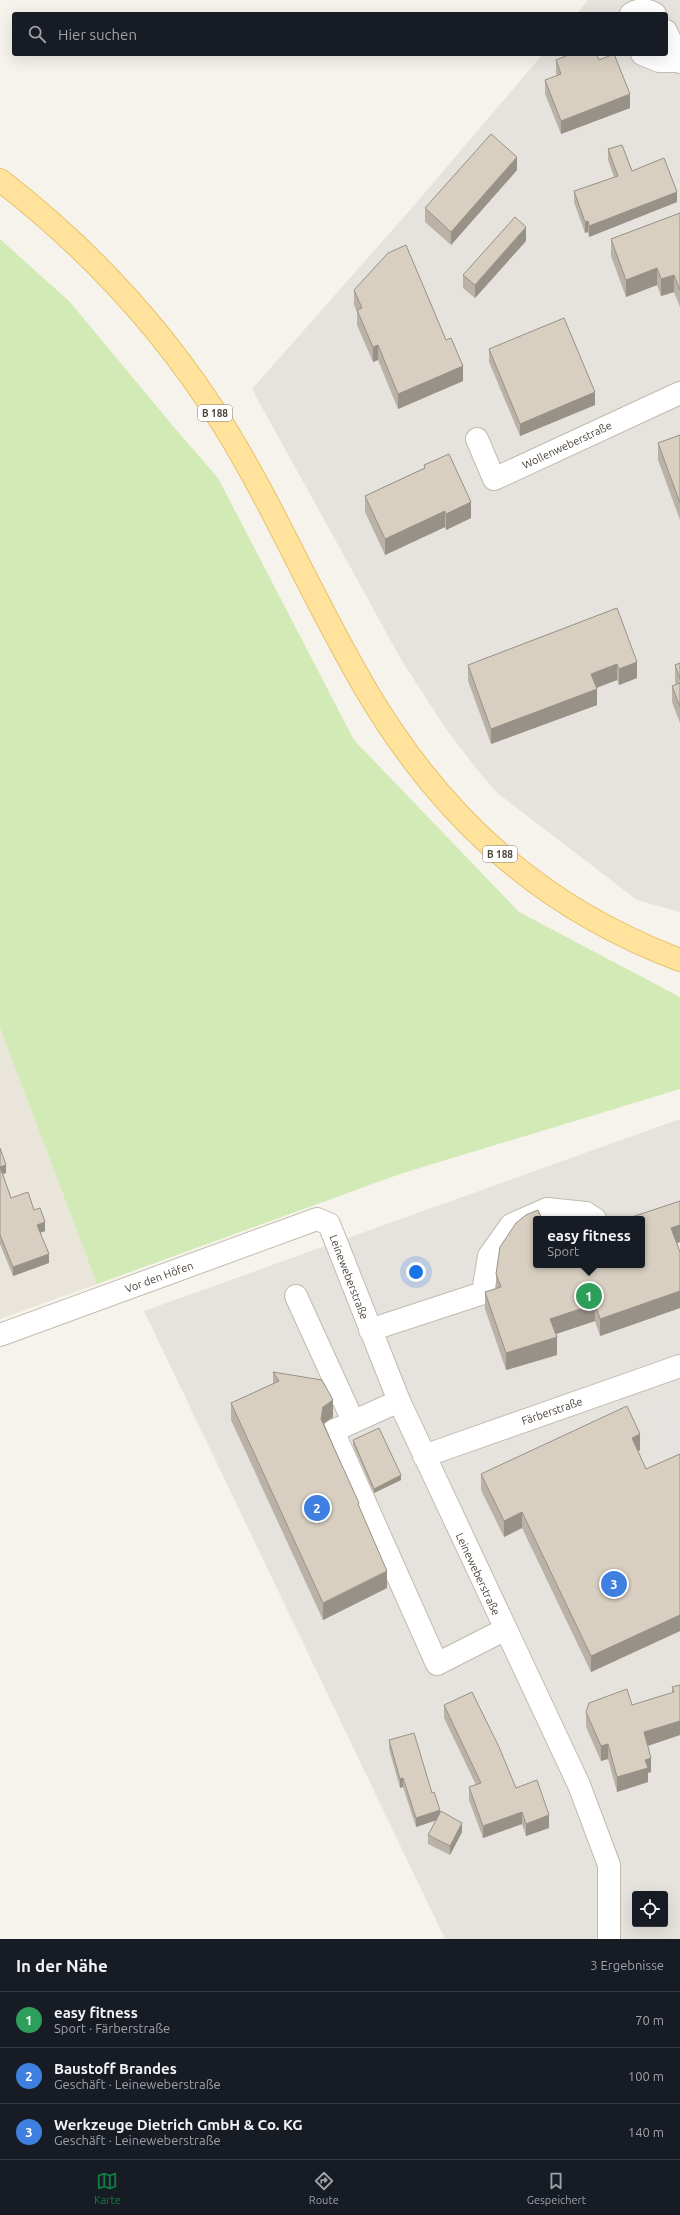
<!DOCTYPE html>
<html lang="de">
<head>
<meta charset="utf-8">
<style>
  body { margin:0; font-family:Ubuntu,sans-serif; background:#20242c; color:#f1f3f6 }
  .controls { position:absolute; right:12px; bottom:12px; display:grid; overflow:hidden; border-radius:4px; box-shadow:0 4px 16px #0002 }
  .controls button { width:36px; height:36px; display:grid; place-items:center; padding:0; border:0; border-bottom:1px solid #363941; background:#171b24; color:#f1f3f6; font:20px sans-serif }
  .you { position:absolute; left:416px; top:1272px; width:14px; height:14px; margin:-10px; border:3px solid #fff; border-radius:50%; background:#1a73e8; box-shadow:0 0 0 6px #1a73e833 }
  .badge { display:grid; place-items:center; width:26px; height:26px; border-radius:50%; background:#0b8043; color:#fff; font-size:13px; font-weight:700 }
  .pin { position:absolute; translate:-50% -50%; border:2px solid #fff; box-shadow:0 1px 4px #0006 }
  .popup { position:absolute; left:533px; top:1216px; width:112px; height:52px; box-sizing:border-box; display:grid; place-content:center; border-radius:4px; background:#171b24; filter:drop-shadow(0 1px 3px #0005); font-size:13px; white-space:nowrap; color:#9ea1a6 }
  .popup b { font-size:15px; color:#f1f3f6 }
  .popup::after { content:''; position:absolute; left:50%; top:100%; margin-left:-8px; border:8px solid transparent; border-top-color:#171b24 }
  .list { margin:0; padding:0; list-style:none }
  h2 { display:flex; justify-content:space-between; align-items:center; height:52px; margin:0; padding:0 16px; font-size:17px }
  h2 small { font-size:13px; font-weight:400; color:#9ea1a6 }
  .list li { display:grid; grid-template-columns:26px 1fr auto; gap:12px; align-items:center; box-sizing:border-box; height:56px; padding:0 16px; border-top:1px solid #363941 }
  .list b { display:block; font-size:15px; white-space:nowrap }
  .list p { margin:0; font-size:13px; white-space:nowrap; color:#9ea1a6 }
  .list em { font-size:13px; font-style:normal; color:#9ea1a6 }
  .icon { flex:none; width:22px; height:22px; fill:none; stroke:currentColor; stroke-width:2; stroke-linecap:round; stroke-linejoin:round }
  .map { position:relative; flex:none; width:680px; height:1939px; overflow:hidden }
  .search { position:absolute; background:#171b24; box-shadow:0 4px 16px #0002; left:12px; right:12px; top:12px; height:44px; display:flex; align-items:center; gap:10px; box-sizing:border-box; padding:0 14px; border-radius:4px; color:#9ea1a6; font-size:15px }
  .sheet { height:220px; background:#171b24 }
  nav { display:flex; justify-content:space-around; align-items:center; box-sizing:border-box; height:56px; border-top:1px solid #363941; background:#171b24; font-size:11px; color:#9ea1a6 }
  nav a { display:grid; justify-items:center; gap:2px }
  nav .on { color:#0b8043 }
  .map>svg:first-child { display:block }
  .residential { fill:#eae5da }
  .industrial { fill:#e6e2dd; fill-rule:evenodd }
  .green { fill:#d2eab5 }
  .parking { fill:#e5e3e0 }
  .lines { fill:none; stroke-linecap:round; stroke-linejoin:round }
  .minor-casing { stroke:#c2bbae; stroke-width:24 }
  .major-casing { stroke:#e6c16a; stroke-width:24 }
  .minor { stroke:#fff; stroke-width:22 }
  .major { stroke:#ffe39c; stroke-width:22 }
  .wall { fill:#bab2a6 }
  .shaded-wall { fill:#979187 }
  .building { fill:#d8cfc1; stroke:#979187 }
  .labels { text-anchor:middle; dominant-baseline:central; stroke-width:3; stroke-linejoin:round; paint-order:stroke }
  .shield { fill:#fff; stroke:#817c74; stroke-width:1 }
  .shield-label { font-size:10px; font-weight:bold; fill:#4b4439 }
  .street-label { font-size:11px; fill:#4b4439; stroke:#fff }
</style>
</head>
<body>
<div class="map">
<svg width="680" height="1939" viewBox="0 0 680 1939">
  <rect width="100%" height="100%" fill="#f6f3ec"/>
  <polygon class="residential" points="0,1028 97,1284 0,1319"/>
  <g class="industrial">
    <polygon points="588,0 680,0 680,912 637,900 496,792 475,767 446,729 402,661 252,389 410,210 543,54 666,54 666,14 577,14"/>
    <path d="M680 1119V1939H445L144 1311ZM536 1219H642V1265H536ZM635 1894H665V1924H635Z"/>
  </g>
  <polygon class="green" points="0,239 70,302 173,426 218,478 354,740 519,912 680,997 680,1089 400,1174 97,1284 0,1028"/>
  <polygon class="parking" points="664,1402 680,1445 680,1465 673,1468 650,1408"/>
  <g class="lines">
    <g class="minor-casing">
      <g id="minor">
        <path d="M631 14C638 9 647 9 655 14"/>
        <polyline points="666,31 680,62"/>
        <polyline points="642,54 659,61 680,61"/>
        <polyline points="477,439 494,479 680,393"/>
        <polyline points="296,1296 353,1421"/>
        <polyline points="370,1330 483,1293 489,1256 511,1225 547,1209 586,1213 595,1219"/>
        <polyline points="0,1335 317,1219 329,1224 399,1401 579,1785 609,1865 609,1939"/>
        <polyline points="399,1401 333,1431 437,1664 504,1630"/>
        <polyline points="424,1456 680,1366"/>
      </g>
    </g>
    <g class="major-casing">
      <path id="major" d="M0 180C88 248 165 331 224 426 277 512 316 606 368 693 443 819 542 908 680 960"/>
    </g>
    <use href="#minor" class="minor"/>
    <use href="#major" class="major"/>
  </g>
  <g class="wall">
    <polygon points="556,60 599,60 630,108 561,134 545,94 545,80 557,76 556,73"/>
    <polygon points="608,149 632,171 677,202 589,237 588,232 585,233 574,202 574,191 614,177 608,160"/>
    <polygon points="517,170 451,245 425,222 425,208"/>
    <polygon points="680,213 680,307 674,292 661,296 657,285 626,297 611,256 611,239"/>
    <polygon points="526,241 475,298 463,288 463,275"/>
    <polygon points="354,290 446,340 463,381 398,409 378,360 373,362 357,325 357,312 354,305"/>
    <polygon points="489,349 595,405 520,436 489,362"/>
    <polygon points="680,435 680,520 658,460 658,443"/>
    <polygon points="424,465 471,518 446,530 445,527 385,555 365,512 365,496 424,468"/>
    <polygon points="617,608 637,678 619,685 617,680 596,688 597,705 491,744 468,681 468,665"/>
    <polygon points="680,663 680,723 672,702 672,686 676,685 675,681 675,665"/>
    <polygon points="0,1148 6,1173 3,1174 11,1198 34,1210 45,1231 40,1233 49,1263 13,1276 0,1244"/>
    <polygon points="680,1201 680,1242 677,1243 680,1252 680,1308 600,1336 595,1321 556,1334 557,1355 506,1370 485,1309 485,1292 496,1289 496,1274 536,1265"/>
    <polygon points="273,1372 333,1417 324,1423 359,1507 387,1588 323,1620 231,1420 231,1403 273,1384"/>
    <polygon points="353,1440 401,1480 374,1493 353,1445"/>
    <polygon points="640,1450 638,1451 646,1469 680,1454 680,1631 591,1672 522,1528 504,1537 481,1490 481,1474"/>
    <polygon points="680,1685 680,1735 648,1746 651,1772 648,1773 648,1782 617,1792 608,1759 601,1761 586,1727 586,1712 632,1705 672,1693 672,1687"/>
    <polygon points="444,1705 516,1788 549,1828 526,1836 522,1824 483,1838 469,1800 469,1787 476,1785 444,1718"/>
    <polygon points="389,1740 432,1793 440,1813 462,1832 450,1855 428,1844 428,1835 436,1820 416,1827 403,1787 400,1788 389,1749"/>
  </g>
  <g class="shaded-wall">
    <polygon points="630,94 630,108 561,134 561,121"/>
    <polygon points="517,157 517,170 451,245 451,232"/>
    <polygon points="677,192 677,202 589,237 589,226"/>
    <polygon points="588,221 588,232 585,233 585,222"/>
    <polygon points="526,227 526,241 475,298 475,285"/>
    <polygon points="657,268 657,285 626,297 626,280"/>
    <polygon points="674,275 674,292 661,296 661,279"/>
    <polygon points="378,345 378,360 373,362 373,347"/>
    <polygon points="463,366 463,381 398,409 398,394"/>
    <polygon points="595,392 595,405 520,436 520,424"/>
    <polygon points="471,502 471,518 446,530 446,514"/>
    <polygon points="445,511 445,527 385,555 385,539"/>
    <polygon points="637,662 637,678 619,685 619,669"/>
    <polygon points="617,664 617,680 591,690 591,674"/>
    <polygon points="597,689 597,705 491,744 491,729"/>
    <polygon points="6,1165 6,1173 0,1175 0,1167"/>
    <polygon points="45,1222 45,1231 37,1234 37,1225"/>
    <polygon points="680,1225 680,1242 671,1245 671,1228"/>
    <polygon points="49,1254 49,1263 13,1276 13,1267"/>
    <polygon points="680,1291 680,1308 600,1336 600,1319"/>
    <polygon points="595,1304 595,1321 550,1336 550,1319"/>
    <polygon points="557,1337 557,1355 506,1370 506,1353"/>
    <polygon points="333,1400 333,1417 323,1424 321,1419 323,1407"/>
    <polygon points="640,1434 640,1450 632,1454 632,1438"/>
    <polygon points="401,1475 401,1480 374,1493 374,1489"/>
    <polygon points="522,1512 522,1528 504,1537 504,1521"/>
    <polygon points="387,1571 387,1588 323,1620 323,1603"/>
    <polygon points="680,1615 680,1631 591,1672 591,1656"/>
    <polygon points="680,1721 680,1735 644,1747 644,1732"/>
    <polygon points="608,1744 608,1759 601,1761 601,1746"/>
    <polygon points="651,1758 651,1772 648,1773 648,1782 617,1792 617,1777 645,1760"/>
    <polygon points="403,1778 403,1787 400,1788 400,1779"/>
    <polygon points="440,1810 440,1819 416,1827 416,1818"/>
    <polygon points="522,1812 522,1824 483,1838 483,1826"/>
    <polygon points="549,1815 549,1828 526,1836 526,1824"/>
    <polygon points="462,1823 462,1832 450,1855 450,1846"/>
  </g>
  <g class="building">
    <polygon points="571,54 596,54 599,60 614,54 630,94 561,121 545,80 561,74 556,60"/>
    <polygon points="491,134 517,157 451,232 425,208"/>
    <polygon points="622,145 632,171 664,158 677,192 589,226 588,221 585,222 574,191 618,176 608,149"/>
    <polygon points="680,213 680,290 674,275 661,279 657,268 626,280 611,239"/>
    <polygon points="515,217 526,227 475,285 463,275"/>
    <polygon points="406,245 446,340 451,338 463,366 398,394 378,345 373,347 357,310 362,308 354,290 388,253"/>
    <polygon points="564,318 595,392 520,424 489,349"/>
    <polygon points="680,435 680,503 658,443"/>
    <polygon points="449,454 471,502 446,514 445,511 385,539 365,496 425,468 424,465"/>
    <polygon points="617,608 637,662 619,669 617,664 591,674 597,689 491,729 468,665"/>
    <polygon points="680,663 680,679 675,665"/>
    <polygon points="680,683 680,707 672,686"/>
    <polygon points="0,1148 6,1165 0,1167 11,1198 28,1192 34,1210 40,1208 45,1222 37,1225 49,1254 13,1267 0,1235"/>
    <polygon points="680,1201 680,1225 671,1228 680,1252 680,1291 600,1319 595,1304 550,1319 557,1337 506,1353 485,1292 501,1287 496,1274 500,1247 516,1223 526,1215 538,1210 542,1219 536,1219 536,1265 642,1265 642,1219 626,1219"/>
    <polygon points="553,1217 566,1217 571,1219 547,1219"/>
    <polygon points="273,1372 322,1380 333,1400 323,1407 321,1419 359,1503 358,1504 387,1571 323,1603 231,1403 279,1381"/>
    <polygon points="627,1406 640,1434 632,1438 646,1469 680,1454 680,1615 591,1656 522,1512 504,1521 481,1474"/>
    <polygon points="379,1428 401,1475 374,1489 353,1440"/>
    <polygon points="680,1685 680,1721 644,1732 651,1758 645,1760 648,1768 617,1777 608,1744 601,1746 586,1712 589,1703 627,1689 632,1705 674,1692 672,1687"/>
    <polygon points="472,1692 499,1747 516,1788 537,1780 549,1815 526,1824 522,1812 483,1826 469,1787 481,1783 444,1705"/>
    <polygon points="414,1733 432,1793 434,1792 440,1810 416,1818 403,1778 400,1779 389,1740"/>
    <polygon points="441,1811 462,1823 450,1846 428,1835"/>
  </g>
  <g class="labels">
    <g class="shield">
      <rect x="198" y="405" width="34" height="16" rx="3"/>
      <rect x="483" y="846" width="34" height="16" rx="3"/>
    </g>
    <g class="shield-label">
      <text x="215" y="413">B 188</text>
      <text x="500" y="854">B 188</text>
    </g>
    <g class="street-label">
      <text transform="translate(567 445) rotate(-25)">Wollenweberstraße</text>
      <text transform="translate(159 1277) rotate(-20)">Vor den Höfen</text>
      <text transform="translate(349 1277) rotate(69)">Leineweberstraße</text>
      <text transform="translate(552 1411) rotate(-19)">Färberstraße</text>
      <text transform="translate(478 1574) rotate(65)">Leineweberstraße</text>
    </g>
  </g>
</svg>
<div class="controls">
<button><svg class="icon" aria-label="locate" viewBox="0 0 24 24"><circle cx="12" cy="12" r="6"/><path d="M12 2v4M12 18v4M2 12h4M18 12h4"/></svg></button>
</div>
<div class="you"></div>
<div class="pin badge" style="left:589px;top:1296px;background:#2e9e5b">1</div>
<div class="popup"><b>easy fitness</b>Sport</div>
<div class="pin badge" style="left:317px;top:1508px;background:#3f7fe0">2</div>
<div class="pin badge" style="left:614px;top:1584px;background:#3f7fe0">3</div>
<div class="search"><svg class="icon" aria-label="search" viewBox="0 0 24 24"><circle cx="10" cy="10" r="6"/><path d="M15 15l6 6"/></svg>Hier suchen</div>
</div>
<section class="sheet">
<h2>In der Nähe<small>3 Ergebnisse</small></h2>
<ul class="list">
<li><span class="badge" style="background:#2e9e5b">1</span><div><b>easy fitness</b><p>Sport · Färberstraße</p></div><em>70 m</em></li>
<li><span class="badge" style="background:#3f7fe0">2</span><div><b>Baustoff Brandes</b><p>Geschäft · Leineweberstraße</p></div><em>100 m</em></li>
<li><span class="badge" style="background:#3f7fe0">3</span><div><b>Werkzeuge Dietrich GmbH &amp; Co. KG</b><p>Geschäft · Leineweberstraße</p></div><em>140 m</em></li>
</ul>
</section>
<nav>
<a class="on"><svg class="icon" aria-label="map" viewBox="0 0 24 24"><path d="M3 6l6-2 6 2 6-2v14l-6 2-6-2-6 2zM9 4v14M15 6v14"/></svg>Karte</a>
<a><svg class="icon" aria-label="directions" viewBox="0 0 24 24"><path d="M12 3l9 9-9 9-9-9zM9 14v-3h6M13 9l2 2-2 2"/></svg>Route</a>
<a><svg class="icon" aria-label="saved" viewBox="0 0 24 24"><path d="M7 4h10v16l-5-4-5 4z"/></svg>Gespeichert</a>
</nav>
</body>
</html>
